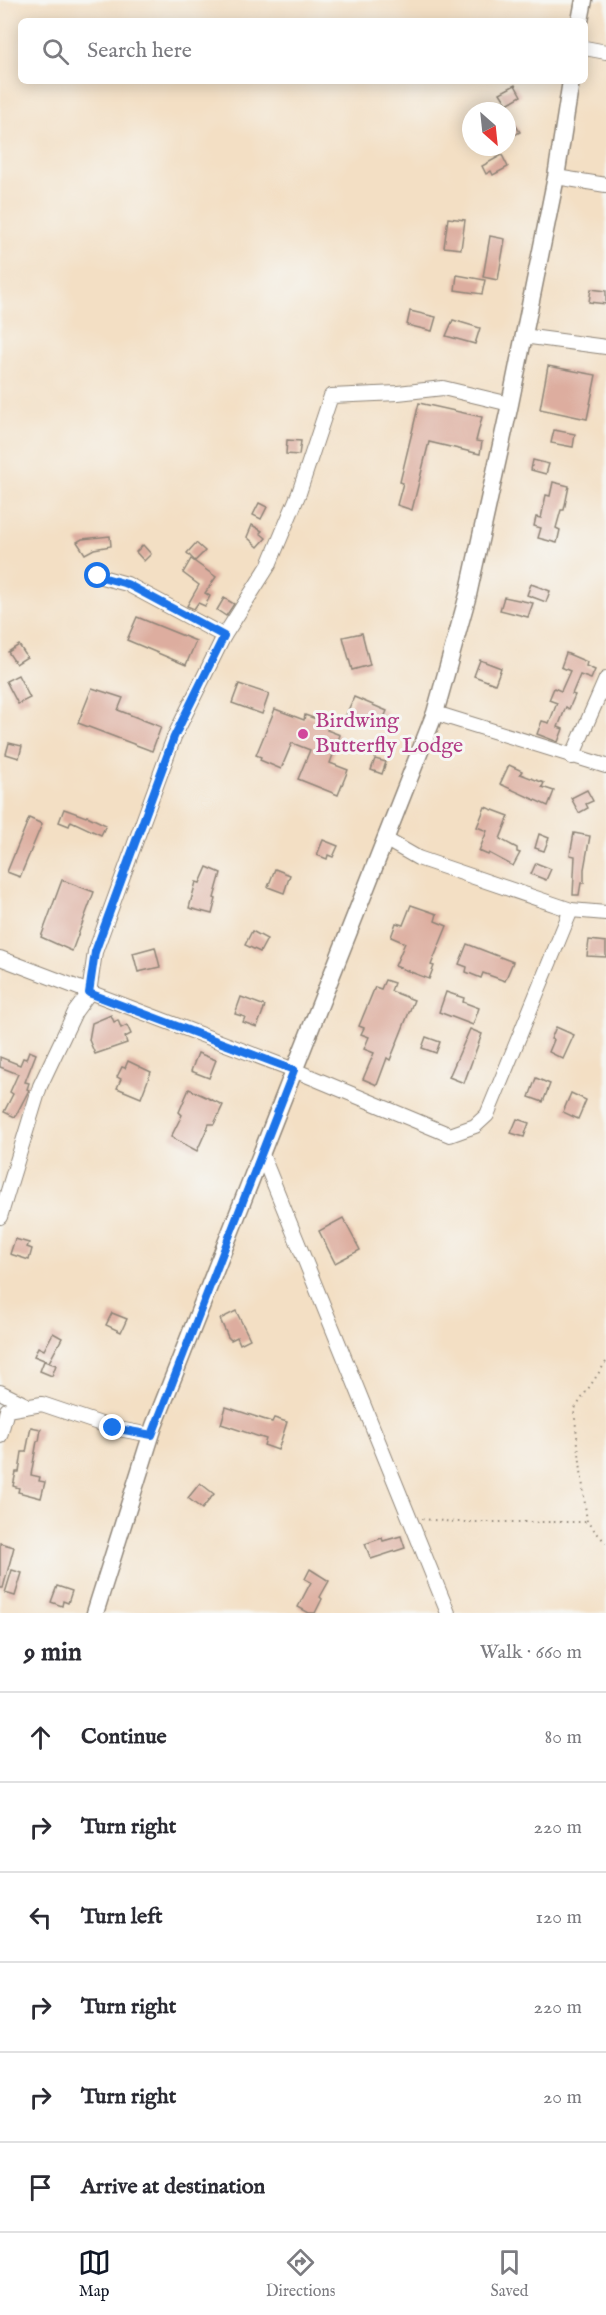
<!DOCTYPE html>
<html lang="en">
<head>
<meta charset="utf-8">
<style>
  body { margin:0; font-family:"IM FELL English",serif; background:#f2f2f3; color:#2b2b33 }
  .compass { position:absolute; left:462px; top:102px; width:54px; height:54px; border-radius:50%; background:#fff; box-shadow:0 3px 15px #0003; rotate:153deg }
  .stop { position:absolute; width:18px; height:18px; margin:-14px; border:4px solid #1a73e8; border-radius:50%; background:#fff }
  .stop.end { background:#1a73e8; border-color:#fff; box-shadow:0 2px 6px #0008 }
  .list { margin:0; padding:0; list-style:none }
  h2 { display:flex; justify-content:space-between; align-items:center; height:78px; margin:0; padding:0 24px; font-size:26px }
  h2 small { font-size:20px; font-weight:400; color:#7c7c81 }
  .list li { display:grid; grid-template-columns:39px 1fr auto; gap:18px; align-items:center; box-sizing:border-box; height:90px; padding:0 24px; border-top:2px solid #e1e1e2 }
  .list b { display:block; font-size:22px; white-space:nowrap }
  .list em { font-size:20px; font-style:normal; color:#7c7c81 }
  .icon { flex:none; width:33px; height:33px; fill:none; stroke:currentColor; stroke-width:2; stroke-linecap:round; stroke-linejoin:round }
  .map { position:relative; flex:none; width:606px; height:1613px; overflow:hidden }
  .search { position:absolute; background:#fff; box-shadow:0 3px 15px #0003; left:18px; right:18px; top:18px; height:66px; display:flex; align-items:center; gap:15px; box-sizing:border-box; padding:0 21px; border-radius:9px; color:#7c7c81; font-size:22px }
  .sheet { height:618px; background:#fff }
  nav { display:flex; justify-content:space-around; align-items:center; box-sizing:border-box; height:84px; border-top:2px solid #e1e1e2; background:#fff; font-size:16px; color:#7c7c81 }
  nav a { display:grid; justify-items:center; gap:3px }
  nav .on { color:#111827 }
  .map>svg:first-child { display:block }
  .building { fill:#ddad9f }
  .lines { fill:none; stroke-linecap:round; stroke-linejoin:round }
  .minor-casing { stroke:#8f8578; stroke-width:16 }
  .major-casing { stroke:#8f8578; stroke-width:19 }
  .path { stroke:#8f8578; stroke-width:2; stroke-dasharray:1.5 4.5; stroke-linecap:butt }
  .minor { stroke:#fff; stroke-width:14 }
  .major { stroke:#fff; stroke-width:16 }
  .route { stroke:#1a73e8; stroke-width:8 }
  .hotel-dot { fill:#d1479c; stroke:#f6f6f2; stroke-width:2 }
  .labels { text-anchor:middle; dominant-baseline:central; stroke-width:6; stroke-linejoin:round; paint-order:stroke }
  .hotel-label { font-size:22px; fill:#b23c85; stroke:#f6f6f2; text-anchor:start }
</style>
</head>
<body>
<div class="map">
<svg width="606" height="1613" viewBox="0 0 606 1613">
  <rect width="100%" height="100%" fill="#f6f6f2"/>
  <filter id="ink" filterUnits="userSpaceOnUse"><feTurbulence type="fractalNoise" baseFrequency=".0167" numOctaves="2"/><feDisplacementMap in="SourceGraphic" scale="12" xChannelSelector="R" yChannelSelector="G"/><feConvolveMatrix kernelMatrix="1 2 1 2 8 2 1 2 1" color-interpolation-filters="sRGB"/></filter>
  <filter id="wash" filterUnits="userSpaceOnUse"><feTurbulence type="fractalNoise" baseFrequency=".008" numOctaves="4" result="noise"/><feDisplacementMap in="SourceGraphic" scale="24" xChannelSelector="R" yChannelSelector="G"/><feGaussianBlur stdDeviation="1.35" result="paint"/><feColorMatrix in="noise" values="0 0 0 0 0 0 0 0 0 0 0 0 0 0 0 0 0 1.4 0 .05"/><feComposite in="paint" operator="in"/></filter>
  <g filter="url(#wash)">
    <rect width="100%" height="100%" fill="#f3dfc4"/>
    <g id="blocks">
      <g class="building">
        <polygon points="515,85 521,96 507,104 500,93"/>
        <polygon points="513,121 520,132 507,139 507,124"/>
        <polygon points="502,155 508,167 493,175 491,171 486,174 482,166"/>
        <polygon points="448,218 465,220 461,249 444,247"/>
        <polygon points="490,236 505,239 498,280 483,277"/>
        <polygon points="457,275 485,280 482,294 455,290"/>
        <polygon points="591,289 606,291 606,304 589,302"/>
        <polygon points="410,311 436,317 432,331 407,325"/>
        <polygon points="453,320 480,328 475,344 446,336"/>
        <polygon points="548,366 596,375 587,419 540,409"/>
        <polygon points="419,403 482,417 476,441 482,442 480,454 429,442 412,510 397,505 403,483 400,482"/>
        <polygon points="554,430 575,434 573,447 551,443"/>
        <polygon points="287,440 301,441 299,455 286,454"/>
        <polygon points="533,460 549,464 546,474 531,470"/>
        <polygon points="553,482 569,486 564,510 561,510 556,528 560,530 557,543 538,538 541,528 534,526 536,517 541,518 546,495 550,496"/>
        <polygon points="259,503 267,507 261,519 253,515"/>
        <polygon points="252,525 262,531 260,533 266,538 258,547 247,537"/>
        <polygon points="110,536 111,546 94,549 85,554 77,542 82,539"/>
        <polygon points="196,543 205,551 195,561 187,553"/>
        <polygon points="143,545 151,554 144,561 136,552"/>
        <polygon points="191,559 216,577 205,593 210,596 205,606 198,603 194,609 187,606 199,585 183,573"/>
        <polygon points="531,584 550,591 546,602 527,595"/>
        <polygon points="504,597 533,603 528,617 500,610"/>
        <polygon points="224,598 234,604 226,616 217,610"/>
        <polygon points="137,617 196,641 186,665 127,640"/>
        <polygon points="362,633 370,665 352,670 343,637"/>
        <polygon points="19,645 27,657 16,664 8,652"/>
        <polygon points="566,653 587,662 586,666 595,670 591,679 580,675 572,694 575,695 569,709 566,707 558,727 563,729 558,742 537,734 542,721 549,723 557,703 549,700 554,688 561,691 570,671 561,667"/>
        <polygon points="480,660 501,668 495,684 474,676"/>
        <polygon points="18,675 30,698 18,704 6,681"/>
        <polygon points="239,684 269,694 262,714 232,703"/>
        <polygon points="92,688 123,698 118,710 161,727 152,751 78,723"/>
        <polygon points="354,697 387,711 379,729 346,715"/>
        <polygon points="275,709 304,720 305,715 316,719 329,725 327,730 340,735 330,763 348,770 338,795 298,779 310,750 292,743 281,769 260,760 261,757 256,755"/>
        <polygon points="9,743 22,746 19,758 6,754"/>
        <polygon points="375,759 386,762 382,774 371,770"/>
        <polygon points="509,765 522,771 520,774 544,783 542,787 554,791 548,806 500,784"/>
        <polygon points="587,790 593,801 586,804 588,808 579,813 571,798"/>
        <polygon points="485,807 509,816 500,839 517,848 517,852 520,853 513,866 489,853 488,855 479,851 487,831 477,827"/>
        <polygon points="64,809 86,817 87,816 106,825 101,835 71,821 69,826 59,822"/>
        <polygon points="29,818 42,824 20,877 7,872"/>
        <polygon points="574,833 590,836 584,869 584,883 581,883 579,895 573,895 575,856 570,855"/>
        <polygon points="539,834 549,838 544,851 535,848"/>
        <polygon points="323,840 338,846 333,857 328,855 327,859 317,855"/>
        <polygon points="536,863 551,869 546,880 531,874"/>
        <polygon points="207,867 221,873 214,898 216,899 212,914 189,908 196,882 200,883"/>
        <polygon points="275,869 290,875 284,893 268,887"/>
        <polygon points="62,880 94,892 72,951 41,937"/>
        <polygon points="411,905 437,914 435,921 447,926 431,965 434,966 429,979 395,966 405,943 391,937 396,923 403,925"/>
        <polygon points="252,931 267,939 260,952 245,945"/>
        <polygon points="589,940 606,942 606,957 587,956"/>
        <polygon points="467,944 513,962 505,981 483,973 481,978 466,972 467,967 459,964"/>
        <polygon points="155,947 160,967 138,972 133,953"/>
        <polygon points="385,980 394,983 391,991 414,1000 390,1060 387,1058 377,1085 363,1079 374,1053 364,1049 369,1037 361,1034 364,1028 359,1026 375,987 381,989"/>
        <polygon points="446,992 464,998 463,1002 479,1008 473,1025 439,1012"/>
        <polygon points="241,997 265,1006 257,1027 243,1022 245,1017 235,1014"/>
        <polygon points="111,1015 114,1022 118,1020 121,1028 127,1025 131,1034 125,1037 127,1043 95,1054 89,1040 92,1023"/>
        <polygon points="556,1027 574,1035 563,1059 549,1052 554,1040 551,1039"/>
        <polygon points="470,1029 482,1034 464,1083 449,1077"/>
        <polygon points="426,1037 440,1042 436,1053 422,1048"/>
        <polygon points="29,1051 36,1054 25,1082 29,1083 27,1089 29,1090 15,1117 4,1112 13,1094 10,1092 18,1074 0,1067 0,1057 20,1065 23,1058 26,1059"/>
        <polygon points="198,1053 216,1060 209,1078 191,1071"/>
        <polygon points="128,1061 151,1072 141,1098 117,1088 121,1079 117,1077 122,1067 125,1068"/>
        <polygon points="536,1078 550,1084 543,1102 529,1097"/>
        <polygon points="189,1089 223,1105 214,1124 209,1124 197,1151 171,1137 182,1115 179,1112"/>
        <polygon points="571,1093 586,1100 578,1119 563,1112"/>
        <polygon points="517,1119 529,1123 524,1137 511,1133"/>
        <polygon points="343,1218 360,1250 335,1263 319,1231"/>
        <polygon points="15,1239 29,1243 27,1247 32,1249 29,1260 10,1254"/>
        <polygon points="236,1311 250,1339 240,1344 237,1337 231,1340 228,1337 220,1319"/>
        <polygon points="112,1313 127,1319 121,1332 106,1325"/>
        <polygon points="53,1333 62,1338 49,1362 34,1356 38,1347 44,1350"/>
        <polygon points="44,1361 56,1365 52,1376 40,1371"/>
        <polygon points="226,1407 272,1422 274,1418 287,1422 278,1450 264,1445 266,1439 221,1424"/>
        <polygon points="31,1427 41,1429 39,1441 37,1441 31,1475 40,1477 39,1481 45,1482 41,1498 18,1492 19,1488 13,1486 16,1472 19,1472 22,1452 26,1452"/>
        <polygon points="200,1483 214,1494 202,1509 188,1498"/>
        <polygon points="401,1536 405,1548 371,1559 365,1544 382,1538 383,1541"/>
        <polygon points="0,1543 14,1547 3,1588 0,1588"/>
        <polygon points="310,1569 329,1581 320,1597 322,1599 315,1613 309,1613 298,1607 311,1582 305,1579"/>
        <polygon points="12,1570 22,1573 15,1596 5,1593"/>
        <polygon points="57,1586 72,1591 68,1603 63,1601 62,1606 51,1602"/>
      </g>
    </g>
  </g>
  <g filter="url(#ink)">
    <use href="#blocks" fill-opacity="0" stroke="#8f8578" stroke-width="1.5"/>
    <g class="lines">
      <g class="minor-casing">
        <g id="minor">
          <polyline points="585,48 606,52"/>
          <polyline points="556,177 606,185"/>
          <polyline points="523,336 606,347"/>
          <polyline points="98,576 127,584 224,636"/>
          <polyline points="435,713 606,766"/>
          <polyline points="572,757 606,679"/>
          <polyline points="385,839 418,858 571,910 606,913"/>
          <polyline points="0,958 294,1070 450,1135 475,1126 487,1115 571,910"/>
          <polyline points="261,1152 448,1613"/>
          <polyline points="0,1217 40,1086 75,1012 89,993 95,952 174,737 224,636 269,565 299,493 331,396 398,393 443,388 510,404"/>
          <polyline points="0,1392 28,1406"/>
          <polyline points="0,1436 7,1410 42,1404 113,1428 151,1435"/>
        </g>
      </g>
      <g class="major-casing">
        <g id="major">
          <polyline points="580,21 584,0"/>
          <polyline points="95,1613 154,1426 435,713 468,595 510,404 556,177 571,81"/>
        </g>
      </g>
      <g class="path">
        <polyline points="606,1362 574,1410 587,1522 606,1543"/>
        <polyline points="422,1519 455,1522 587,1522"/>
      </g>
      <use href="#minor" class="minor"/>
      <use href="#major" class="major"/>
    </g>
  </g>
  <g class="lines" filter="url(#ink)">
    <polyline class="route" points="98,576 127,584 224,636 174,737 95,952 89,993 294,1070 152,1435 113,1428"/>
  </g>
  <circle class="hotel-dot" cx="303" cy="734" r="6"/>
  <g class="labels">
    <g class="hotel-label">
      <text x="315" y="721">Birdwing<tspan x="315" dy="25">Butterfly Lodge</tspan></text>
    </g>
  </g>
</svg>
<svg class="compass" viewBox="-18 -18 36 36"><path d="M0-13l5 13h-10z" fill="#e53935"/><path d="M0 13l5-13h-10z" fill="#7c7c81"/></svg>
<div class="stop" style="left:98px;top:576px"></div>
<div class="stop end" style="left:113px;top:1428px"></div>
<div class="search"><svg class="icon" aria-label="search" viewBox="0 0 24 24"><circle cx="10" cy="10" r="6"/><path d="M15 15l6 6"/></svg>Search here</div>
</div>
<section class="sheet">
<h2>9 min<small>Walk · 660 m</small></h2>
<ul class="list">
<li><svg class="icon" aria-label="ahead" viewBox="0 0 24 24"><path d="M12 20V5M6 11l6-6 6 6"/></svg><div><b>Continue</b></div><em>80 m</em></li>
<li><svg class="icon" aria-label="right" viewBox="0 0 24 24"><path d="M7 20v-9h11M14 6l5 5-5 5"/></svg><div><b>Turn right</b></div><em>220 m</em></li>
<li><svg class="icon" aria-label="left" viewBox="0 0 24 24"><path d="M17 20v-9H6M10 6l-5 5 5 5"/></svg><div><b>Turn left</b></div><em>120 m</em></li>
<li><svg class="icon" aria-label="right" viewBox="0 0 24 24"><path d="M7 20v-9h11M14 6l5 5-5 5"/></svg><div><b>Turn right</b></div><em>220 m</em></li>
<li><svg class="icon" aria-label="right" viewBox="0 0 24 24"><path d="M7 20v-9h11M14 6l5 5-5 5"/></svg><div><b>Turn right</b></div><em>20 m</em></li>
<li><svg class="icon" aria-label="arrive" viewBox="0 0 24 24"><path d="M6 21V4h12l-3 4 3 4H6"/></svg><div><b>Arrive at destination</b></div></li>
</ul>
</section>
<nav>
<a class="on"><svg class="icon" aria-label="map" viewBox="0 0 24 24"><path d="M3 6l6-2 6 2 6-2v14l-6 2-6-2-6 2zM9 4v14M15 6v14"/></svg>Map</a>
<a><svg class="icon" aria-label="directions" viewBox="0 0 24 24"><path d="M12 3l9 9-9 9-9-9zM9 14v-3h6M13 9l2 2-2 2"/></svg>Directions</a>
<a><svg class="icon" aria-label="saved" viewBox="0 0 24 24"><path d="M7 4h10v16l-5-4-5 4z"/></svg>Saved</a>
</nav>
</body>
</html>
